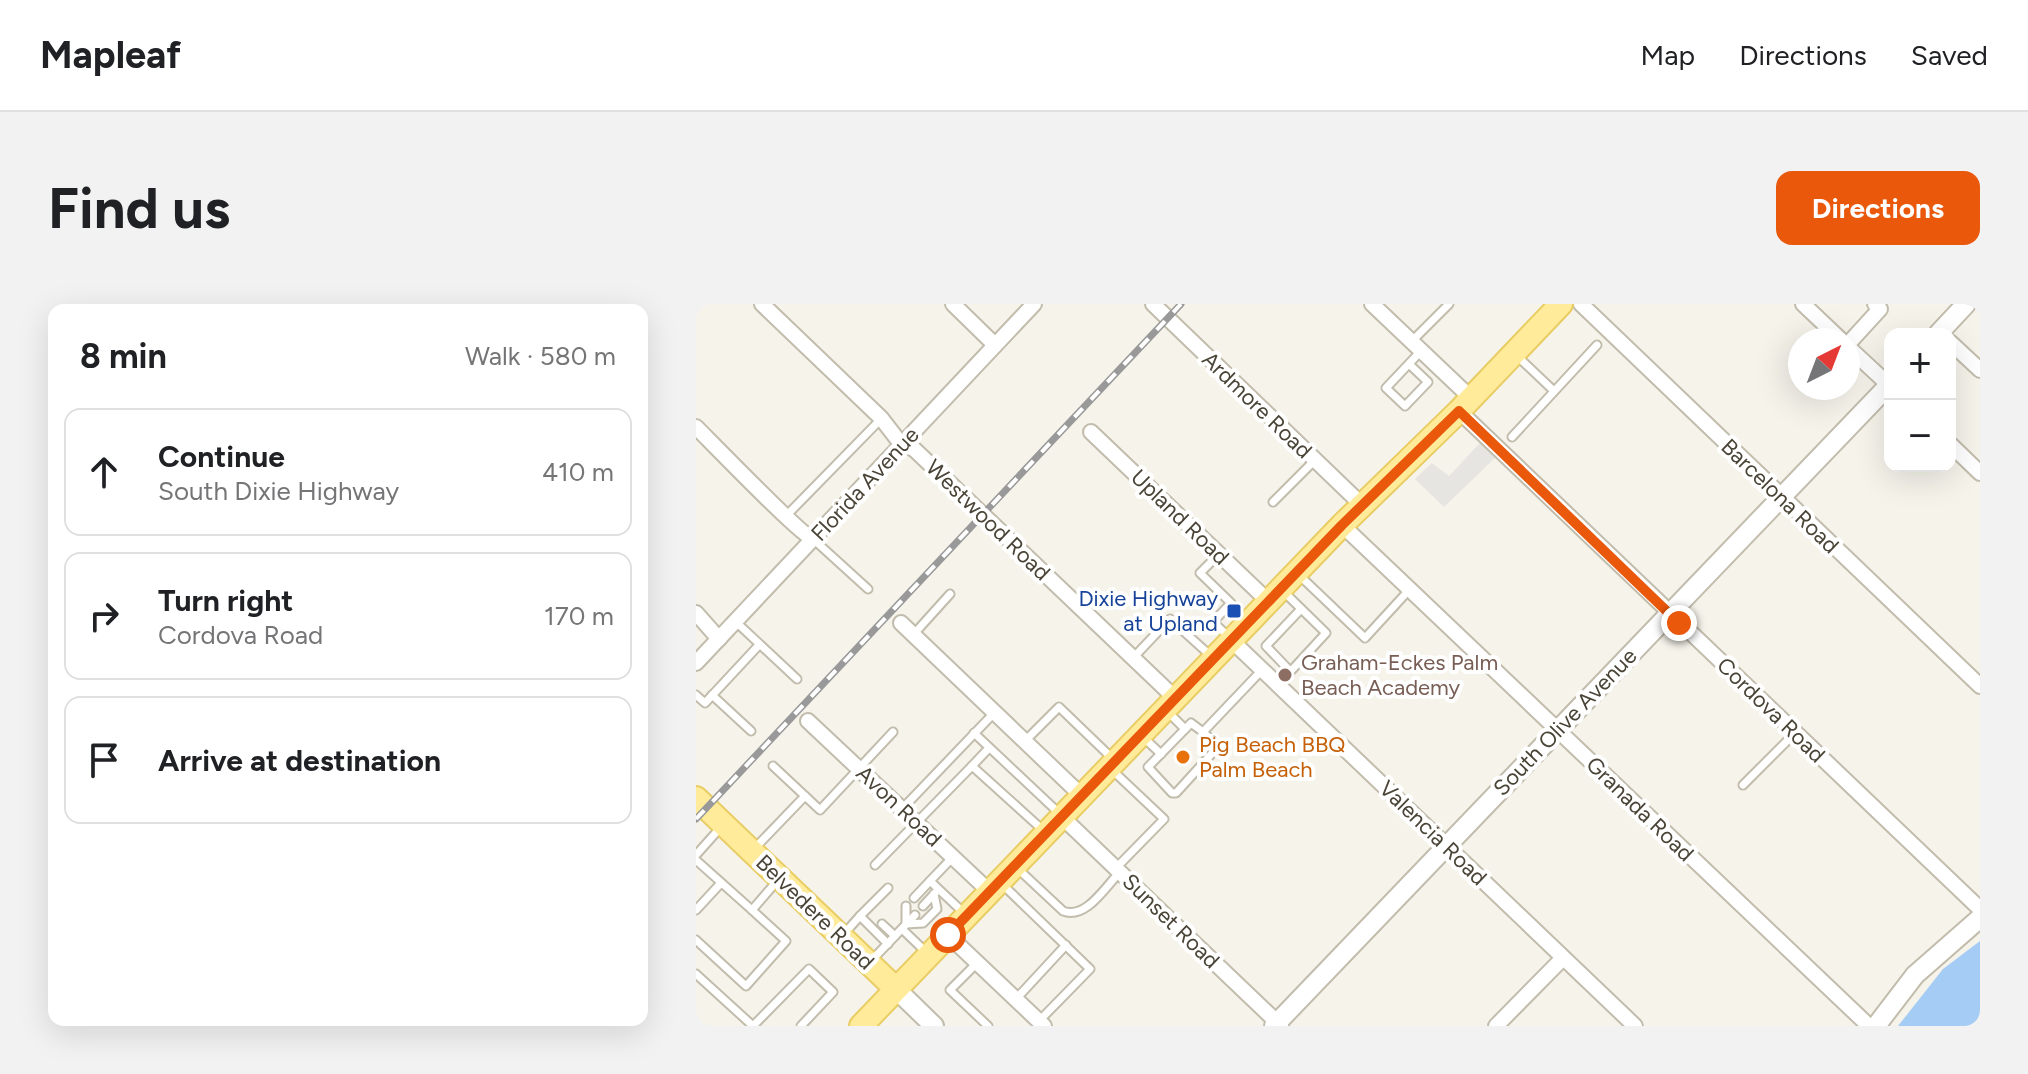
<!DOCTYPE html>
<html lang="en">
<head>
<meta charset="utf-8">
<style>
  body { margin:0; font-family:Figtree,sans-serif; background:#f2f2f2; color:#202124 }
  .controls { position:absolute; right:24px; top:24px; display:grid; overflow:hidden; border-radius:16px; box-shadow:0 8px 32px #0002 }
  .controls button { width:72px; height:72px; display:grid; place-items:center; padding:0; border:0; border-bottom:2px solid #e0e0e0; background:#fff; color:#202124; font:40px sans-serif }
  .compass { position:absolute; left:1092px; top:24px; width:72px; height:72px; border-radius:50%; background:#fff; box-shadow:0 8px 32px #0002; rotate:42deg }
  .stop { position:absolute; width:24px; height:24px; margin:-18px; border:6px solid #ea580c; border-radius:50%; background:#fff }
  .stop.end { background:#ea580c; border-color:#fff; box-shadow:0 2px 8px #0008 }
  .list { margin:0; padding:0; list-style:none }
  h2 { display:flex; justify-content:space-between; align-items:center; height:104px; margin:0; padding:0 32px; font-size:34px }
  h2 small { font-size:26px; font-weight:400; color:#757577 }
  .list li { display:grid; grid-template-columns:52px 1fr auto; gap:24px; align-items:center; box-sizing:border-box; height:128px; margin:0 16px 16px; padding:0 16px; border:2px solid #e0e0e0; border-radius:16px }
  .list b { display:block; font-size:30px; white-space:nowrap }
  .list p { margin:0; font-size:26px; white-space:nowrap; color:#757577 }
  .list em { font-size:26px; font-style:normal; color:#757577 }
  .icon { flex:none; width:44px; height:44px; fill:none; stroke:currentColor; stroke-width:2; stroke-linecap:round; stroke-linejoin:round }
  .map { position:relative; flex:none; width:1284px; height:722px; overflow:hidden; border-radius:16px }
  header { display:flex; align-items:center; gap:48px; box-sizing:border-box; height:112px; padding:0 40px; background:#fff; border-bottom:2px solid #e0e0e0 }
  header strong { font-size:38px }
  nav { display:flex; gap:44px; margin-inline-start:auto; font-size:28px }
  .intro { display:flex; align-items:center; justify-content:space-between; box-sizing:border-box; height:192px; padding:0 48px }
  h1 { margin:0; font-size:56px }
  .button { padding:20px 36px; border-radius:16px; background:#ea580c; color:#fff; font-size:28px; font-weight:700 }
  main { display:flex; gap:48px; padding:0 48px }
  aside { flex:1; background:#fff; border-radius:16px; box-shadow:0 8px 32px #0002 }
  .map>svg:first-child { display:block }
  .parking { fill:#e7e5e1 }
  .water { fill:#a4ccf4 }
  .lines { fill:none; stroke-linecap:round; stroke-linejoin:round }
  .service-casing { stroke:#c2bcac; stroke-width:11 }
  .minor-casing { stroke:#c2bcac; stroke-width:18 }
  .tertiary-casing { stroke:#c2bcac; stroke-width:22 }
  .primary-casing { stroke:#e9cd64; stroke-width:26 }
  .service { stroke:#fff; stroke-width:7 }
  .minor { stroke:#fff; stroke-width:14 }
  .tertiary { stroke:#fff; stroke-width:18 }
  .primary { stroke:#ffeb99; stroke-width:22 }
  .rail-casing { stroke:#999; stroke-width:7 }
  .rail { stroke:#fff; stroke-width:4; stroke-dasharray:12; stroke-linecap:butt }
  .route { stroke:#ea580c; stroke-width:10 }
  .transit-dot { fill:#1a4fb4; stroke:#fff; stroke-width:3 }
  .education-dot { fill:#8d6e63; stroke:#fff; stroke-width:3 }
  .food-dot { fill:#e8710a; stroke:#fff; stroke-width:3 }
  .labels { text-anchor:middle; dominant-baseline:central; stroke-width:8; stroke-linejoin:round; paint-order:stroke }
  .street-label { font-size:22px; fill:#4a4437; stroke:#fff }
  .transit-label { font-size:22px; fill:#164399; stroke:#fff; text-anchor:end }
  .education-label { font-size:22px; fill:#785e54; stroke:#fff; text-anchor:start }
  .food-label { font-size:22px; fill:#c56008; stroke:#fff; text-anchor:start }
</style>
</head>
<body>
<header>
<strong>Mapleaf</strong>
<nav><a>Map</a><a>Directions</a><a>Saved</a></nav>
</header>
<div class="intro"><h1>Find us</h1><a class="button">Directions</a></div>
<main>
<aside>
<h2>8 min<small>Walk · 580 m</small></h2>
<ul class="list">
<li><svg class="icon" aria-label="ahead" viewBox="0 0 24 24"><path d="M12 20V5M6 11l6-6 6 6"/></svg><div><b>Continue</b><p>South Dixie Highway</p></div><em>410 m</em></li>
<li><svg class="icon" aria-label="right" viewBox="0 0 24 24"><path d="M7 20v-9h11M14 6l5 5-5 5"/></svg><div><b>Turn right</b><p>Cordova Road</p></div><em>170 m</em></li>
<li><svg class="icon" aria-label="arrive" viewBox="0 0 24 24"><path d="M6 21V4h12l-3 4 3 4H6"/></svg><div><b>Arrive at destination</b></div></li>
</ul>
</aside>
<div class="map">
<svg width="1284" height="722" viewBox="0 0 1284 722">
  <rect width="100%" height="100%" fill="#f5f3ea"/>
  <polygon class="parking" points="784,139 800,153 748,203 719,175 736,159 753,172"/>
  <polygon class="water" points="1284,637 1284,722 1202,722 1247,665"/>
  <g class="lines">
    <g class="service-casing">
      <g id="service">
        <polyline points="715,38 753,0"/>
        <polyline points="819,50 858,87"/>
        <polyline points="713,60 732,78 709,102 690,84 725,47"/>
        <polyline points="816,133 901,41"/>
        <polyline points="577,198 619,156"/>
        <polyline points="91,211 185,115"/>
        <polyline points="117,235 172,285"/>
        <polyline points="523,250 504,269 535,299 517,318 533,333"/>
        <polyline points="602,270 669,334 714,285"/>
        <polyline points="40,318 101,375"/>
        <polyline points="217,331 254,290"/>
        <polyline points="437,354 474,315 516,353"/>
        <polyline points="594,367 570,342 605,305"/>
        <polyline points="582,381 630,329 588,288"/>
        <polyline points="0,391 9,399 63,341"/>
        <polyline points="16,391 55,427"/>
        <polyline points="471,407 489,425"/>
        <polyline points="507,428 520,440 520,445 480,489 476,489 452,463 495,419 507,428 566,366"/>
        <polyline points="278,429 364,510"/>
        <polyline points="446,432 465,450"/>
        <polyline points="329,437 363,403 417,455"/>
        <polyline points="77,462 124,506 197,428"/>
        <polyline points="276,462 293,444"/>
        <polyline points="415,465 468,515 420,564"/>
        <polyline points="1047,481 1099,429"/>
        <polyline points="206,505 298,409"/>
        <polyline points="58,545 109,492"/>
        <polyline points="0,551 25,523"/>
        <polyline points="257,553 234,577 269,610"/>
        <polyline points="0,556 56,606"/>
        <polyline points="179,561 276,462 349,528"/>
        <path d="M321 564 367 607C390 616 409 583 424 568"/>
        <polyline points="307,581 394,665 343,717"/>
        <polyline points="192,584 164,612 192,640"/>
        <polyline points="218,594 234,577"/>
        <polyline points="210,602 210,620 227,619 241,605 238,590"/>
        <polyline points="227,602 239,589"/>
        <polyline points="0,606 25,579"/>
        <polyline points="186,620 199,632"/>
        <polyline points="206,625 231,649"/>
        <polyline points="147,631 164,612"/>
        <polyline points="0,636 50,682 90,637 56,606 82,576"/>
        <polyline points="174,658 219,611"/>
        <polyline points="281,659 254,686 292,722"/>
        <polyline points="0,670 57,722"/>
        <polyline points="320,695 370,641"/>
        <polyline points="57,722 113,665 137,688 105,722"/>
      </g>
    </g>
    <g class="minor-casing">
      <g id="minor">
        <polyline points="66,0 185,114 202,136 219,146 479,394"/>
        <polyline points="257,0 299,41"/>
        <polyline points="457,0 666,201"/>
        <polyline points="676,0 775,94"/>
        <polyline points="885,0 1284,382"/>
        <polyline points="1107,0 1145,36"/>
        <polyline points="1254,38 1284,66"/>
        <polyline points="1152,40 1184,5 1179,0"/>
        <polyline points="1152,43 1194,82"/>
        <polyline points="763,107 1284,605"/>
        <path d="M0 123C17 140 106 232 117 235"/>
        <polyline points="395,128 573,298"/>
        <polyline points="1254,140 1284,169"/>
        <polyline points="646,221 1173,722"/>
        <polyline points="0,309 23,335"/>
        <polyline points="205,319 385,491"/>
        <polyline points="535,336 939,722"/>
        <polyline points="0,359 338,0"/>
        <polyline points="112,417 294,588"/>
        <polyline points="365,512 585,722"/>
        <polyline points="252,631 348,722"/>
        <polyline points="800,722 867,654"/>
      </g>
    </g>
    <g class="tertiary-casing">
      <g id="tertiary">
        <polyline points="1242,30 1270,0"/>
        <polyline points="200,685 238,722"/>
        <polyline points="578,722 1194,80"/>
        <polyline points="1180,722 1219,671 1284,614"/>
      </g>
    </g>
    <g class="primary-casing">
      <g id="primary">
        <polyline points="0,494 200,685"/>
        <polyline points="165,722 646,221 763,107 865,0"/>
      </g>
    </g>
    <use href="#service" class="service"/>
    <use href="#minor" class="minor"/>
    <use href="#tertiary" class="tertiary"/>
    <use href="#primary" class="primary"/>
    <g class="rail-casing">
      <polyline id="rail" points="0,515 485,0"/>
    </g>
    <use href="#rail" class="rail"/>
  </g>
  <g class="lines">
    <polyline class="route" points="252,631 646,221 763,107 983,319"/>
  </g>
  <rect class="transit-dot" x="530" y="299" width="16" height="16" rx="4"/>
  <circle class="education-dot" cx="589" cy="371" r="8"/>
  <circle class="food-dot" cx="487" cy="453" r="8"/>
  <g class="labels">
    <g class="street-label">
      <text transform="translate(561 101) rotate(44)">Ardmore Road</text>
      <text transform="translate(169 180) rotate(-47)">Florida Avenue</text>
      <text transform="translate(1084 192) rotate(44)">Barcelona Road</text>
      <text transform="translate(484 213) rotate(44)">Upland Road</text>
      <text transform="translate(292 216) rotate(44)">Westwood Road</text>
      <text transform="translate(1075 406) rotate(44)">Cordova Road</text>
      <text transform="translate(869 418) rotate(-46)">South Olive Avenue</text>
      <text transform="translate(203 502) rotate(43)">Avon Road</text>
      <text transform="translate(944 505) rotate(44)">Granada Road</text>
      <text transform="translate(737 529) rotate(44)">Valencia Road</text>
      <text transform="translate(119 608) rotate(44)">Belvedere Road</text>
      <text transform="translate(475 617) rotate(44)">Sunset Road</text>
    </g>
    <g class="transit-label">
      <text x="522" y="294">Dixie Highway<tspan x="522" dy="25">at Upland</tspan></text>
    </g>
    <g class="education-label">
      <text x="605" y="358">Graham-Eckes Palm<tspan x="605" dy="25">Beach Academy</tspan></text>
    </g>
    <g class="food-label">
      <text x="503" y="440">Pig Beach BBQ<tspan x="503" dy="25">Palm Beach</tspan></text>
    </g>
  </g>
</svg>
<div class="controls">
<button>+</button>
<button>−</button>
</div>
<svg class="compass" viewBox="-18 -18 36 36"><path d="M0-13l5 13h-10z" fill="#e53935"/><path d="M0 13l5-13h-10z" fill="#757577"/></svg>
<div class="stop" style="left:252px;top:631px"></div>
<div class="stop end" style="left:983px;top:319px"></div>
</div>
</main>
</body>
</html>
